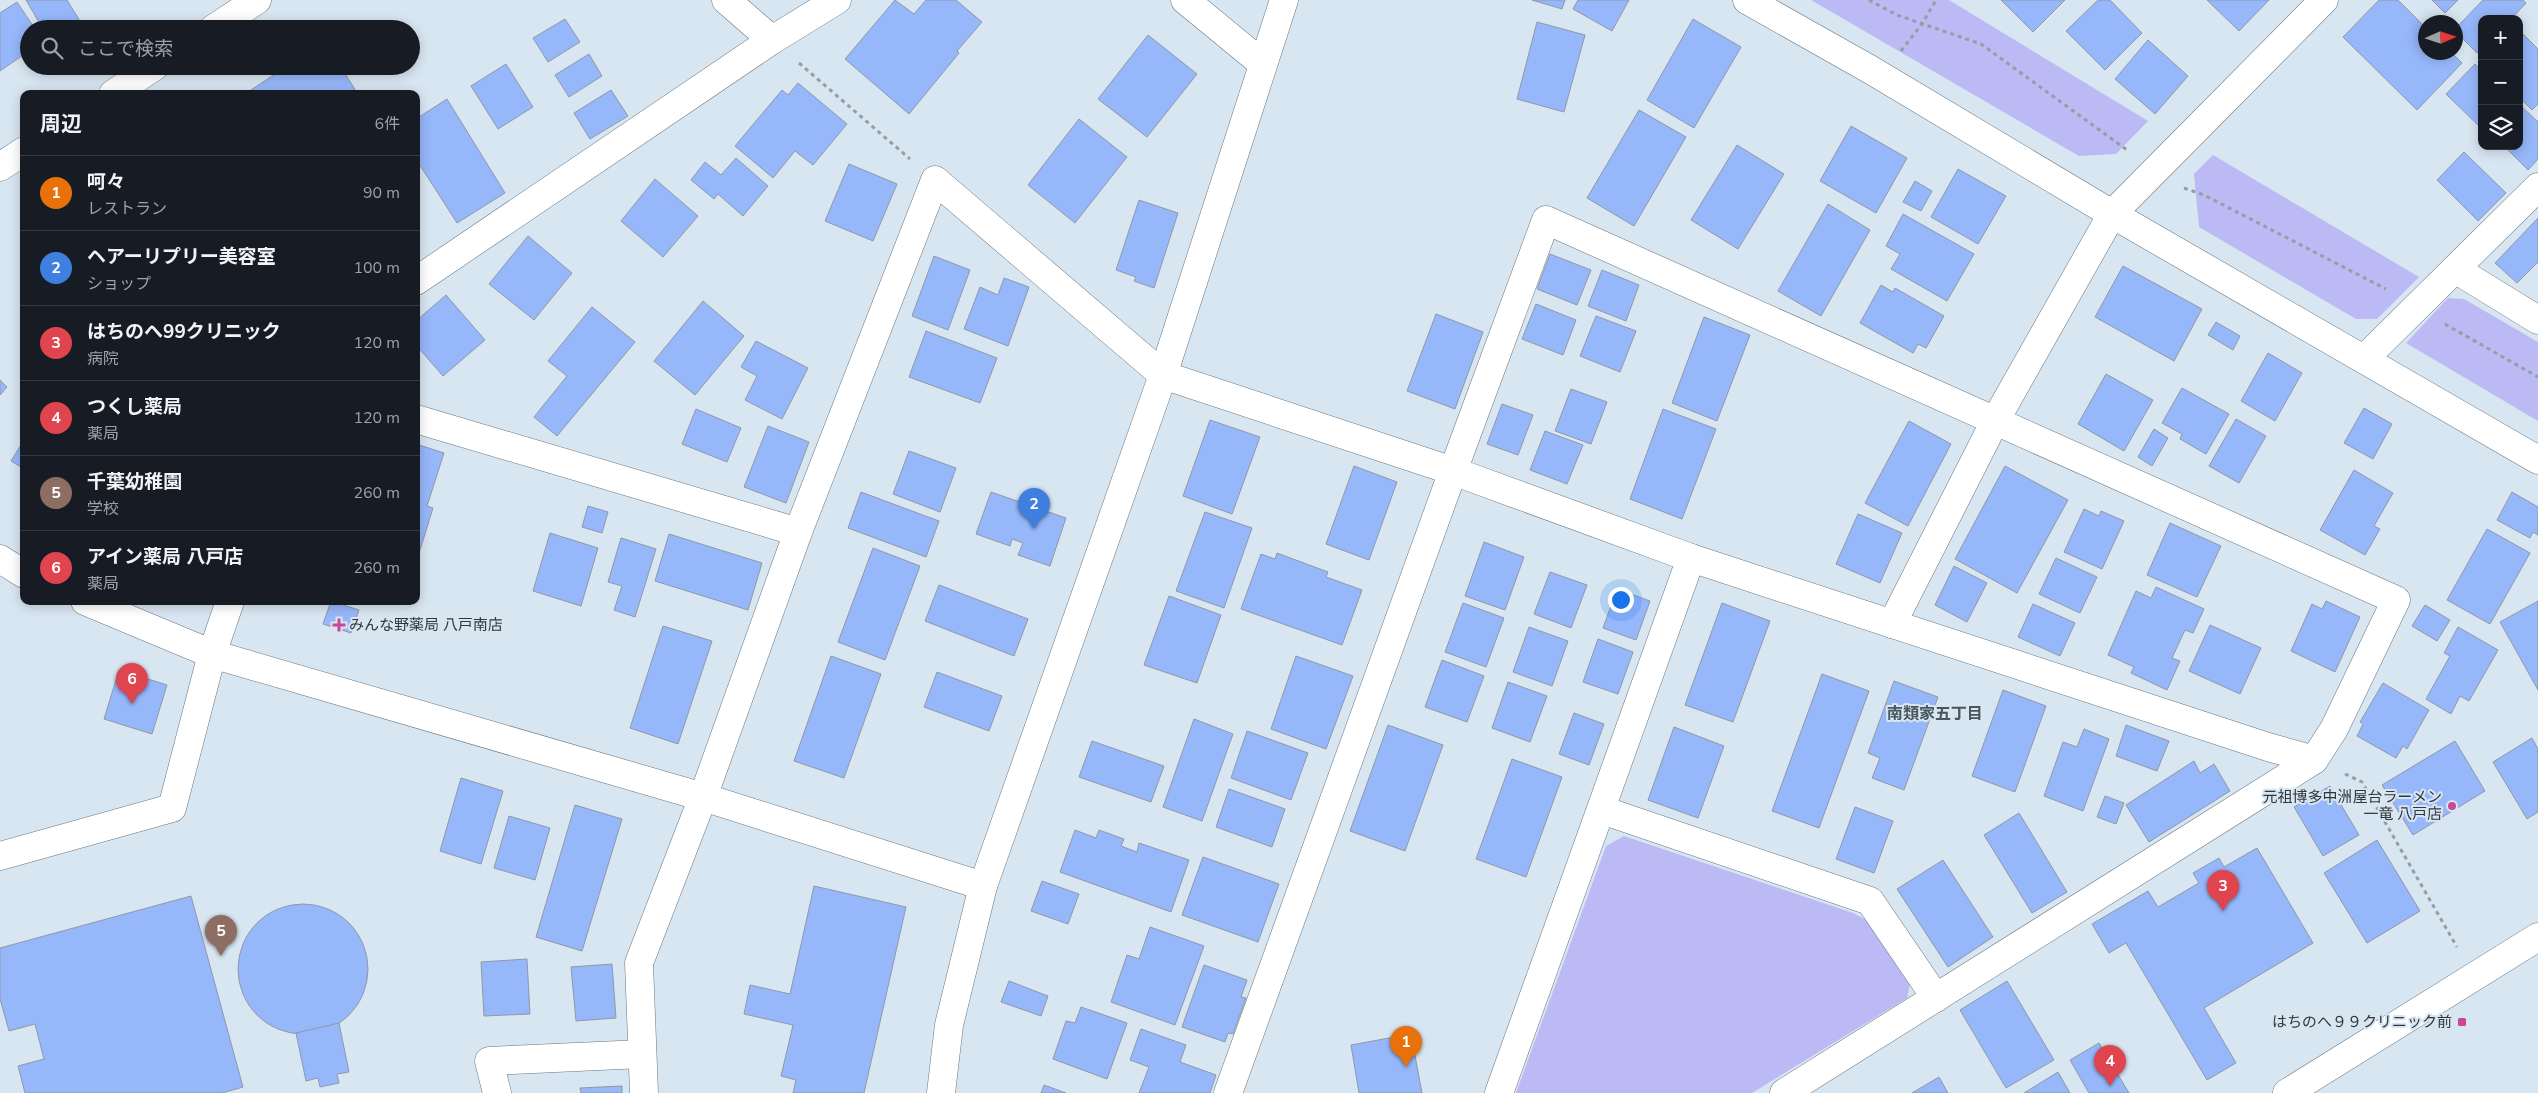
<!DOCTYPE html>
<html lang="ja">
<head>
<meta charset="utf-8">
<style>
  body { margin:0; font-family:"Nunito Sans","Noto Sans JP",sans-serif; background:#242831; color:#f1f3f6 }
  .controls { position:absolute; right:15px; top:15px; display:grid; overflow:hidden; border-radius:10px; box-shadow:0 2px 12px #0003 }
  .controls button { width:45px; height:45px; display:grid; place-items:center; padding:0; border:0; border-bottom:1px solid #363941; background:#171b24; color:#f1f3f6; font:25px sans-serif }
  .compass { position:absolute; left:2418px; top:15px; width:45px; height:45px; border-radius:50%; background:#171b24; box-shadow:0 2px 12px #0003; rotate:87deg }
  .you { position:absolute; left:1620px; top:599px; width:18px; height:18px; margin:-12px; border:4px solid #fff; border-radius:50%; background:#1a73e8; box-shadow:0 0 0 8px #1a73e833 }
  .badge { display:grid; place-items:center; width:32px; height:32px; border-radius:50%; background:#0f766e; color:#fff; font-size:16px; font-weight:700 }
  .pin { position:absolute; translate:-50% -41px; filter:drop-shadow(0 1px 2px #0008) }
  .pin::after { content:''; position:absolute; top:26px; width:18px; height:15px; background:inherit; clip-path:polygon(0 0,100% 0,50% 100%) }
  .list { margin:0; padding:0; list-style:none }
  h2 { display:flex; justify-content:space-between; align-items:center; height:65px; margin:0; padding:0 20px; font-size:21px }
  h2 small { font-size:16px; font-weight:400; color:#9ea1a6 }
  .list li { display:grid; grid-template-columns:32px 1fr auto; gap:15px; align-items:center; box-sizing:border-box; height:75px; padding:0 20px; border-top:1px solid #363941 }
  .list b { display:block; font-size:19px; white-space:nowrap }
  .list p { margin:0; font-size:16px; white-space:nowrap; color:#9ea1a6 }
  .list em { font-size:16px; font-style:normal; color:#9ea1a6 }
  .icon { flex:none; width:28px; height:28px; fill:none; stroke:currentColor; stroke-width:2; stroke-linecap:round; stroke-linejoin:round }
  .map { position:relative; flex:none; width:2538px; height:1093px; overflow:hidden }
  .search { position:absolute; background:#171b24; box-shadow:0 2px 12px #0003; left:20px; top:20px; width:400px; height:55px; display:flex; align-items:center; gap:12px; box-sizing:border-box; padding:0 18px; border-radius:28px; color:#9ea1a6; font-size:19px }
  .panel { position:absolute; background:#171b24; box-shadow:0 2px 12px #0003; left:20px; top:90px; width:400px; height:515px; border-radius:10px }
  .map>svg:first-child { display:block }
  .green { fill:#bbbaf4 }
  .building { fill:#96b7fa; stroke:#9098a6 }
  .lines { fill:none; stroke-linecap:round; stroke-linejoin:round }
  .minor-casing { stroke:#697680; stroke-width:29 }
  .tertiary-casing { stroke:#697680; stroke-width:29 }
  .secondary-casing { stroke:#697680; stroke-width:29 }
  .path { stroke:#939ea6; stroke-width:3; stroke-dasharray:4 4; stroke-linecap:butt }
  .minor { stroke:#fff; stroke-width:28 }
  .tertiary { stroke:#fff; stroke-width:28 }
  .secondary { stroke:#fff; stroke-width:28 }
  .poi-dot { fill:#c84893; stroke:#d8e6f2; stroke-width:2 }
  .labels { text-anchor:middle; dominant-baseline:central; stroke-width:4; stroke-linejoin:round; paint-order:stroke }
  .poi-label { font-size:15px; fill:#30363a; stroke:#d8e6f2; text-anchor:end }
  .neighbourhood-label { font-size:16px; font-weight:bold; fill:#49555f; stroke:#d8e6f2 }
</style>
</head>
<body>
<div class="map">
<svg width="2538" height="1093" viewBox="0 0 2538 1093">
  <rect width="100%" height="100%" fill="#d8e6f2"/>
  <g class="green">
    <polygon points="1811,0 1949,0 2148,121 2116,154 2079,156"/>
    <polygon points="2213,155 2419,277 2377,319 2356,319 2199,227 2194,174"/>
    <polygon points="2448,298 2464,299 2538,342 2538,421 2406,343"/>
    <polygon points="1624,836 1853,913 1874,924 1911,980 1907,998 1752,1093 1516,1093 1606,846"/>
  </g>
  <g class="building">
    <polygon points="26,0 67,0 83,26 79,29 43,29"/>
    <polygon points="895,0 914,14 926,0 956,0 982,22 957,51 959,53 909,114 845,59"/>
    <polygon points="1532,0 1565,0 1562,9"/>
    <polygon points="1578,0 1629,0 1612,31 1573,9"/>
    <polygon points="2001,0 2065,0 2033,32"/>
    <polygon points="2098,0 2110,0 2142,33 2105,70 2066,31"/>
    <polygon points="2207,0 2269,0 2239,31"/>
    <polygon points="2379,0 2398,0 2426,28 2426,52 2451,52 2462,63 2417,110 2343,37"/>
    <polygon points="2432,0 2458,0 2445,13"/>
    <polygon points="2483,0 2523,0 2526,3 2511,19 2482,19 2482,48 2477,53 2456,32 2456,28"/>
    <polygon points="17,2 35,29 29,29 29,51 0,71 0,13"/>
    <polygon points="565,19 580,42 548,62 533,38"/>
    <polygon points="1693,19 1741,47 1694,128 1647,100"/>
    <polygon points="1537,22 1585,35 1564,112 1517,99"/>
    <polygon points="2520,31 2538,49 2538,104 2532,110 2519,97"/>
    <polygon points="1148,35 1197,74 1147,137 1098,99"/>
    <polygon points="2148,40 2188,76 2155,114 2115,79"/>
    <polygon points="589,54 602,76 569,97 555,75"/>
    <polygon points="506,64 533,107 498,129 471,86"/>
    <polygon points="2475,64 2482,71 2482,129 2446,94"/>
    <polygon points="287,66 340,66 358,94 245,94"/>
    <polygon points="798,83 847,124 813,165 795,151 773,178 735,146 782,90 788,95"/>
    <polygon points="611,90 628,116 590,139 574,113"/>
    <polygon points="447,99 505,193 457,223 416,159 416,119"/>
    <polygon points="2521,106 2538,122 2538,159 2528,170 2504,146 2519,146"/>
    <polygon points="1639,110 1686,137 1634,226 1587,198"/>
    <polygon points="1079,119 1127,157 1075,223 1028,185"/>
    <polygon points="1851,126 1907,158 1876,213 1820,181"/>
    <polygon points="1737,145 1784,174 1738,249 1691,220"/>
    <polygon points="2464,152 2506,193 2478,221 2437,180"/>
    <polygon points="736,158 768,186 743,216 718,194 714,199 691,180 705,162 721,175"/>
    <polygon points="849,164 897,184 873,241 825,221"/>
    <polygon points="1958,169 2006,196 1978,244 1931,217"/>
    <polygon points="655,179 698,216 663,257 621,221"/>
    <polygon points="1915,181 1932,191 1921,211 1903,202"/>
    <polygon points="1139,200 1178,213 1154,288 1134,281 1136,277 1116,270"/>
    <polygon points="1828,204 1870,230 1821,316 1778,291"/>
    <polygon points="1903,214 1974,254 1947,301 1891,269 1900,254 1886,246"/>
    <polygon points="2538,218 2538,262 2517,283 2495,263"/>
    <polygon points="528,236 572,273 534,320 489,284"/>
    <polygon points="1550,254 1591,270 1577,305 1537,289"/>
    <polygon points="934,256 970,270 948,330 912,316"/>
    <polygon points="2123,266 2202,309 2174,361 2095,317"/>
    <polygon points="1602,270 1639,285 1626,321 1588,306"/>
    <polygon points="1004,278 1029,287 1008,346 964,329 980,287 998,295"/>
    <polygon points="1881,285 1893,292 1895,288 1944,316 1926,348 1918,344 1913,353 1860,323"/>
    <polygon points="446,295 485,340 443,376 416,345 416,321"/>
    <polygon points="703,301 744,336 695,395 654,361"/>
    <polygon points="1536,304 1576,320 1563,355 1522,339"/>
    <polygon points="592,307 635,342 557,436 534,417 567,376 548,361"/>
    <polygon points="1436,314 1483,332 1455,409 1407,391"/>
    <polygon points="1596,316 1636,331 1620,372 1580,356"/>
    <polygon points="1704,317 1750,335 1717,421 1672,403"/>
    <polygon points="2216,322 2240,336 2233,350 2208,335"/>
    <polygon points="926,331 997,358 980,403 909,377"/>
    <polygon points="756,341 808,368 782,419 745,400 757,376 741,367"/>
    <polygon points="2268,353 2302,373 2275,421 2241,401"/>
    <polygon points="2106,374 2153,400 2124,451 2078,424"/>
    <polygon points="0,380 7,387 0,395"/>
    <polygon points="2182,388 2229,414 2206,454 2180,439 2182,434 2162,423"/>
    <polygon points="1571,389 1607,402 1591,444 1555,431"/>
    <polygon points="1502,404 1533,415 1518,455 1487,444"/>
    <polygon points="2364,408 2392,424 2373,459 2344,443"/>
    <polygon points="696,409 741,428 727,462 682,444"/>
    <polygon points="1663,409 1716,429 1682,519 1630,499"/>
    <polygon points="2236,419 2266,436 2239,483 2209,466"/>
    <polygon points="1210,420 1260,437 1232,514 1183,496"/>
    <polygon points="1909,421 1951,444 1908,526 1865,503"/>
    <polygon points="768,426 809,442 786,503 744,487"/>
    <polygon points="2154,429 2168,438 2152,466 2138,457"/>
    <polygon points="1545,431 1583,445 1567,484 1530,470"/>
    <polygon points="24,440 24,469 11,461"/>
    <polygon points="416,444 444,453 427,506 433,508 416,563"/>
    <polygon points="909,451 956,468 940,512 893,494"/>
    <polygon points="1354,466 1397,482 1369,560 1326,544"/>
    <polygon points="2005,466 2068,500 2017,593 1955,559"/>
    <polygon points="2354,470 2393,493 2374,526 2380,529 2365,555 2320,530"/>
    <polygon points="861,492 939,521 926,557 848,528"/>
    <polygon points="991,492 1066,518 1050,566 1018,555 1023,543 1012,539 1010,546 976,534"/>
    <polygon points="2512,492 2538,507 2538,535 2533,532 2530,538 2497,520"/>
    <polygon points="588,506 608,512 602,533 582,527"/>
    <polygon points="2084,509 2099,516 2101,511 2124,521 2102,569 2064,552"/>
    <polygon points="1205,512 1252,528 1224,608 1176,591"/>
    <polygon points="1858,514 1902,533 1880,583 1836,564"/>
    <polygon points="2170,523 2221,546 2197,597 2147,575"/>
    <polygon points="2487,529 2530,553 2490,624 2447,600"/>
    <polygon points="550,533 598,548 581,606 533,591"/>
    <polygon points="669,534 762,563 748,610 655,581"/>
    <polygon points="621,538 656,549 635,617 614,610 622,586 608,582"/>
    <polygon points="1484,542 1524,557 1505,610 1465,596"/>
    <polygon points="873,548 920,566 885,660 838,642"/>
    <polygon points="1277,553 1328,572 1326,577 1362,590 1342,645 1241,609 1261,554 1275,559"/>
    <polygon points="2056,558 2097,577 2080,613 2039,594"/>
    <polygon points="1954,566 1987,583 1967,622 1935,605"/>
    <polygon points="1550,572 1587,585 1571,628 1534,614"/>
    <polygon points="939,585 1028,619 1014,656 925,621"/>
    <polygon points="2156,587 2204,609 2193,633 2185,630 2172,658 2180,661 2167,690 2131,673 2134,667 2108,655 2136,591 2151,598"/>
    <polygon points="1617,589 1650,601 1636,640 1603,628"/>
    <polygon points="1169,596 1221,615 1197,683 1144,665"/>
    <polygon points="331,601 359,610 351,633 323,624"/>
    <polygon points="2326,601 2360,617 2335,672 2291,651 2312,604 2322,609"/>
    <polygon points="2538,601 2538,690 2500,622"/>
    <polygon points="1463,603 1504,618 1486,667 1445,652"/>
    <polygon points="1722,603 1770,621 1733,722 1685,705"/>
    <polygon points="2033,604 2075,623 2060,656 2018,637"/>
    <polygon points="2425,605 2450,620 2437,641 2412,626"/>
    <polygon points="2210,625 2261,648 2240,694 2189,671"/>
    <polygon points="663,626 712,641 678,744 630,728"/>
    <polygon points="1529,627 1568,641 1552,686 1513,672"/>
    <polygon points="2458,627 2498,650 2469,701 2460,696 2451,714 2426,699 2450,656 2444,653"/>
    <polygon points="1598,639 1633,652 1618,694 1583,682"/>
    <polygon points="831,656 881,674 844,778 794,761"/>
    <polygon points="1296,656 1353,676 1326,749 1271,729"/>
    <polygon points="1442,660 1484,676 1467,722 1425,707"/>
    <polygon points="119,670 167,685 152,734 104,719"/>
    <polygon points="937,672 1002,696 989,731 924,707"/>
    <polygon points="1822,674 1869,691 1819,828 1772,811"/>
    <polygon points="1894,681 1938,697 1904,790 1872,778 1880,758 1868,753"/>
    <polygon points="1508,682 1547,696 1530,742 1492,728"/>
    <polygon points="2383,683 2429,710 2407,749 2403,746 2396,758 2357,736 2363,724 2360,722"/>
    <polygon points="2003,690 2046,706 2015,792 1972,776"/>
    <polygon points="1574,713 1604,724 1589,765 1559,754"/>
    <polygon points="1194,719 1233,734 1202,821 1163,807"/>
    <polygon points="1388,725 1443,745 1405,851 1350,831"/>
    <polygon points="2126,725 2169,741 2157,771 2116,756"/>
    <polygon points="1674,727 1724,746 1698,818 1648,800"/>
    <polygon points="2084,729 2109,739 2083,811 2044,796 2063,742 2077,747"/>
    <polygon points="1247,731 1308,753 1291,800 1231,778"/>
    <polygon points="2532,738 2538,749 2538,812 2527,819 2493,762"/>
    <polygon points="1092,741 1164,766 1151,802 1079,777"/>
    <polygon points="2455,741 2485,791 2413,835 2382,785"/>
    <polygon points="1512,759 1562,777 1526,877 1476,859"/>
    <polygon points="2194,761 2200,773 2214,764 2230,791 2149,842 2126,805"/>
    <polygon points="461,778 503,791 481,864 440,851"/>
    <polygon points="2330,786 2359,835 2323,856 2294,807"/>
    <polygon points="1229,789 1285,809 1272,847 1216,827"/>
    <polygon points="2105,796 2124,803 2116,824 2097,817"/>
    <polygon points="575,805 622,819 582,951 536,937"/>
    <polygon points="1855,807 1893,821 1874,873 1836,859"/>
    <polygon points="2019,813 2067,892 2032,913 1984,835"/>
    <polygon points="509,816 550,828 535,880 494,868"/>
    <polygon points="1075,830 1096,838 1099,830 1124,839 1121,846 1137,852 1139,843 1189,860 1171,912 1060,872"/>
    <polygon points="2377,840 2420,911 2367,943 2324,873"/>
    <polygon points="2257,848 2313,943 2204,1008 2236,1063 2207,1080 2126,943 2109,953 2092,924 2148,891 2158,907 2199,883 2193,873 2219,858 2224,867"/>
    <polygon points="1203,857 1279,884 1258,942 1182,915"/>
    <polygon points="1943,860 1993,937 1948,967 1897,889"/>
    <polygon points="1042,881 1079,894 1068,924 1031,911"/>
    <polygon points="814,886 906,907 864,1093 793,1093 796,1080 781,1076 793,1025 744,1014 750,985 790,994"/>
    <polygon points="191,896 243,1087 222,1093 25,1093 18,1066 44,1059 35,1024 9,1031 0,999 0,948"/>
    <circle cx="303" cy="969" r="65"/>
    <polygon points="1150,927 1204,946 1175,1025 1111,1002 1127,955 1139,959"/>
    <polygon points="527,959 530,1014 484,1016 481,962"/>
    <polygon points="612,964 616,1018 576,1021 571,967"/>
    <polygon points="1204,965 1247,980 1241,997 1246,998 1233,1034 1228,1033 1225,1042 1182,1027"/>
    <polygon points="1009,981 1048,996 1041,1016 1001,1002"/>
    <polygon points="2007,981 2054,1060 2006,1088 1960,1010"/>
    <polygon points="1081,1007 1127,1023 1107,1079 1053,1059 1066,1021 1075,1023"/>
    <polygon points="339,1023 349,1072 337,1074 339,1083 320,1087 318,1078 306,1081 296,1033"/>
    <polygon points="1141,1029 1186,1045 1180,1062 1216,1075 1210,1093 1139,1093 1149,1067 1130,1060"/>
    <polygon points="1411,1034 1422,1093 1359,1093 1351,1045"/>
    <polygon points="2099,1043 2129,1093 2089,1093 2070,1060"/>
    <polygon points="2058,1072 2070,1093 2024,1093"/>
    <polygon points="1939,1077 1948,1093 1912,1093"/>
    <polygon points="1044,1085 1066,1093 1041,1093"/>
    <polygon points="622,1086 622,1093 581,1093 580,1088"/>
  </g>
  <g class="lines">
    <g class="minor-casing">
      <g id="minor">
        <polyline points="726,0 772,40"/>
        <polyline points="1185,0 1263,64"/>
        <polyline points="2455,269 2538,320"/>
        <polyline points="416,281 772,40 837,0"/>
        <polyline points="2364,359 2538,187"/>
        <polyline points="416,419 798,532"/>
        <polyline points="1892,624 1995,421 2112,214"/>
        <polyline points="1602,810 1870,901 1936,998"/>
        <polyline points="0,856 172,808 212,654 230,601"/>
        <polyline points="497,1093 489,1061 642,1054"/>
        <polyline points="644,1093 639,963 703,797 798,532 935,180 1163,375 1453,471 1691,558 2268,747 2314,760"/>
        <polyline points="1228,1093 1453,471 1546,220 2396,600 2334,729 2314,760 1784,1093"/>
        <polyline points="1499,1093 1691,558"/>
      </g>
    </g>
    <g class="tertiary-casing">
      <g id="tertiary">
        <polyline points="1747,0 1871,70 2112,214 2538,460"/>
        <polyline points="2112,214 2324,0"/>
        <polyline points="0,559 24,574"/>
        <polyline points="85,601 212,654 703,797 983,886"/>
        <polyline points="941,1093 949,1025 983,886 1163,375 1284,0"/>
        <polyline points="2287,1093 2538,937"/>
      </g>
    </g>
    <g class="secondary-casing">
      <g id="secondary">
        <polyline points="213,29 257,0"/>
        <polyline points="113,94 155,66"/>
        <polyline points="0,167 24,151"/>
      </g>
    </g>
    <g class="path">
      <polyline points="1869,0 1897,15 1981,44 2127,150"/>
      <polyline points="1901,51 1922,24 1936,0"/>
      <polyline points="799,63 910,159"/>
      <polyline points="2184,188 2204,195 2386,289"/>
      <polyline points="2445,324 2538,377"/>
      <polyline points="2345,774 2362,782 2457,947"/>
    </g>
    <use href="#minor" class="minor"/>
    <use href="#tertiary" class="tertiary"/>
    <use href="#secondary" class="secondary"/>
  </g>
  <g class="poi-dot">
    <path d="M336.5 617.5h5v5h5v5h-5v5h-5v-5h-5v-5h5z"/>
    <circle cx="2452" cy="806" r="5"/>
    <rect x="2457" y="1017" width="10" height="10" rx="2.5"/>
  </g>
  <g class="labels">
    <g class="poi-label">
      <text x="349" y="625" text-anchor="start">みんな野薬局 八戸南店</text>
      <text x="2442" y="797">元祖博多中洲屋台ラーメン<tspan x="2442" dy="17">一竜 八戸店</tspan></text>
      <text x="2452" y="1022">はちのへ９９クリニック前</text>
    </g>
    <g class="neighbourhood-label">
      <text x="1935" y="714">南類家五丁目</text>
    </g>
  </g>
</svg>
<div class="controls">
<button>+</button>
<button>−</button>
<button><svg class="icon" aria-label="layers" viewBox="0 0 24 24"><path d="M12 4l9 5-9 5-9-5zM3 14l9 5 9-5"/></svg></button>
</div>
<svg class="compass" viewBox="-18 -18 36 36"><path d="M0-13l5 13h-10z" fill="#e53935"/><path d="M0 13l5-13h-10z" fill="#9ea1a6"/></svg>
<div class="you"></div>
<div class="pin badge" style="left:1406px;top:1067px;background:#e8710a">1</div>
<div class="pin badge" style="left:1034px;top:529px;background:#3f7fe0">2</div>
<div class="pin badge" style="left:2223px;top:911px;background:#e0444e">3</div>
<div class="pin badge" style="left:2110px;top:1086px;background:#e0444e">4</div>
<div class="pin badge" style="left:221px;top:956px;background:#8d6e63">5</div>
<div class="pin badge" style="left:132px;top:704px;background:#e0444e">6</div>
<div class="search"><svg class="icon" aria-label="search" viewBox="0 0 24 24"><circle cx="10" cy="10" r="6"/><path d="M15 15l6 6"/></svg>ここで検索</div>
<section class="panel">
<h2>周辺<small>6件</small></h2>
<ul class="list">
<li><span class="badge" style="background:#e8710a">1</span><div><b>呵々</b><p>レストラン</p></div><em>90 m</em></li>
<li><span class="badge" style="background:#3f7fe0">2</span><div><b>ヘアーリプリー美容室</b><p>ショップ</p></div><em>100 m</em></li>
<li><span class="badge" style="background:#e0444e">3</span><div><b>はちのへ99クリニック</b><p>病院</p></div><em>120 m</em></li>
<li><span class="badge" style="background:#e0444e">4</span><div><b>つくし薬局</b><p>薬局</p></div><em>120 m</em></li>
<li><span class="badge" style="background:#8d6e63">5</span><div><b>千葉幼稚園</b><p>学校</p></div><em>260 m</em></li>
<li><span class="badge" style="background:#e0444e">6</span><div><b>アイン薬局 八戸店</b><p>薬局</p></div><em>260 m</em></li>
</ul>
</section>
</div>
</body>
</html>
